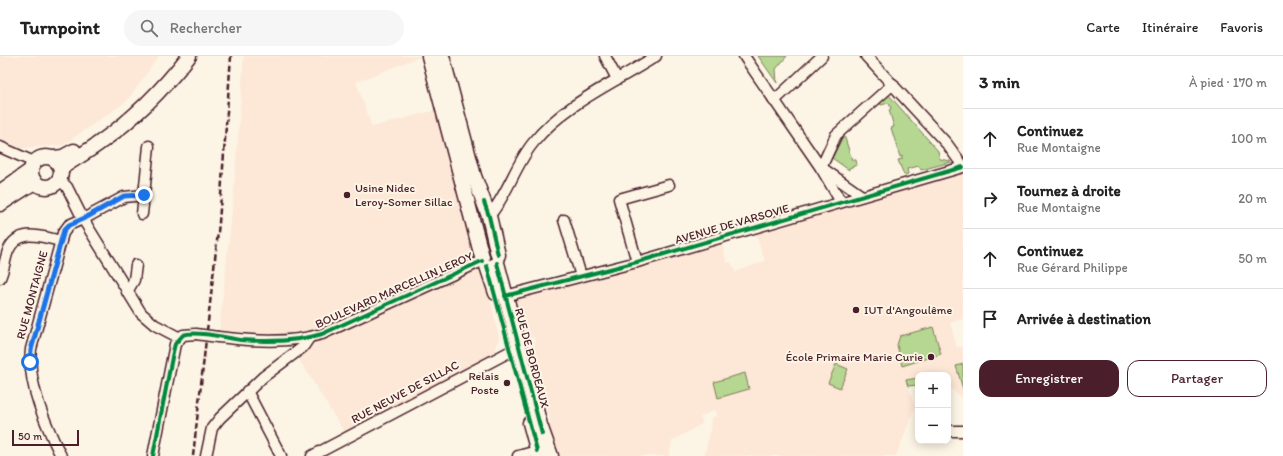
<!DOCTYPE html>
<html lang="fr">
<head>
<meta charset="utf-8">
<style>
  body { margin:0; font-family:Itim,sans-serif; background:#f6f6f6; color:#222 }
  .controls { position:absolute; right:12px; bottom:12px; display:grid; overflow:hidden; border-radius:8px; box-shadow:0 2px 10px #0003 }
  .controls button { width:36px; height:36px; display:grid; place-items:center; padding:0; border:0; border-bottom:1px solid #e0e0e0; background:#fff; color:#222; font:20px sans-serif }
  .scale { position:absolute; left:12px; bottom:10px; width:67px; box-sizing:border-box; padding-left:4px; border:2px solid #4a1f2b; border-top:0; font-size:11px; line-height:14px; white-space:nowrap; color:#4a1f2b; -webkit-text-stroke:3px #fcf5e5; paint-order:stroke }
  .stop { position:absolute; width:12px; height:12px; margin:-9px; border:3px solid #1a73e8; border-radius:50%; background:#fff }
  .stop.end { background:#1a73e8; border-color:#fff; box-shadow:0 1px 4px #0008 }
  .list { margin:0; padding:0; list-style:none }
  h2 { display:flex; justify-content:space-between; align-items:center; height:52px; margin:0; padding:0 16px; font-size:17px }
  h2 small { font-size:13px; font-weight:400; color:#767676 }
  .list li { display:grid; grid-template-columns:26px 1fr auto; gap:12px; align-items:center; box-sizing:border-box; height:60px; padding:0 16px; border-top:1px solid #e0e0e0 }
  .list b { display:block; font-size:15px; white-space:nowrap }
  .list p { margin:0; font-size:13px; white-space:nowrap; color:#767676 }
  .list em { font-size:13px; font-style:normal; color:#767676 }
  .actions { display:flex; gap:8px; padding:12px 16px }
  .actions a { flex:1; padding:9px 0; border:1px solid #4a1f2b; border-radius:12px; text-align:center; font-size:14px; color:#4a1f2b }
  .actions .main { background:#4a1f2b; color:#fff }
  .icon { flex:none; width:22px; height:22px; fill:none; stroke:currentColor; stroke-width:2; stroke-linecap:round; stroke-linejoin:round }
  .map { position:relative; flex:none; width:963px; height:400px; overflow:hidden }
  header { display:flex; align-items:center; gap:24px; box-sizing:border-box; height:56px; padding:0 20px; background:#fff; border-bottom:1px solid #e0e0e0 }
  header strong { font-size:19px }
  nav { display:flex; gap:22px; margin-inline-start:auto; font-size:14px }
  .search { width:280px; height:36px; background:#f6f6f6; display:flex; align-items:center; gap:10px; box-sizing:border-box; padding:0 14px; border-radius:22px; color:#767676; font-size:15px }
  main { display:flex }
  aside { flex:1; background:#fff }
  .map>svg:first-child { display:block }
  .built { fill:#fde7d6 }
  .green { fill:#b5d791; stroke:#807b5e }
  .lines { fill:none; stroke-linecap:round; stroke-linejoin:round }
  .minor-casing { stroke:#4a1f2b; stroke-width:13 }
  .secondary-casing { stroke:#4a1f2b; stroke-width:17 }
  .minor { stroke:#fcf5e5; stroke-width:10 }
  .secondary { stroke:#fcf5e5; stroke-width:14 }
  .rail { stroke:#4a1f2b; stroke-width:2.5; stroke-dasharray:6 3; stroke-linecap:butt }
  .minor-bridge-casing { stroke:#4a1f2b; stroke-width:13; stroke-linecap:butt }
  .minor-bridge { stroke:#fcf5e5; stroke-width:10 }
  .cycleway-casing { stroke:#fcf5e5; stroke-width:6 }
  .cycleway { stroke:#00873e; stroke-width:4 }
  .route { stroke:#1a73e8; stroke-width:5 }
  .poi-dot { fill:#4a1f2b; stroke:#fcf5e5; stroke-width:1.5 }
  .labels { text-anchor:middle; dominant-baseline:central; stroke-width:4; stroke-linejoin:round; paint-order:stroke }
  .poi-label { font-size:12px; fill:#4a1f2b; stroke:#fcf5e5; text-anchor:start }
  .street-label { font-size:12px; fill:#4a1f2b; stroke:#fcf5e5 }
</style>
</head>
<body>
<header>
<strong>Turnpoint</strong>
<div class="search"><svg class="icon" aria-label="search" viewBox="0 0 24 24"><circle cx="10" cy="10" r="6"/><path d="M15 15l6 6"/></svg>Rechercher</div>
<nav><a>Carte</a><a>Itinéraire</a><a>Favoris</a></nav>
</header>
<main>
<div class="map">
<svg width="963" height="400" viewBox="0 0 963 400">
  <rect width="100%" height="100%" fill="#fcf5e5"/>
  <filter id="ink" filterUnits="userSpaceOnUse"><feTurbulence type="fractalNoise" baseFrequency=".025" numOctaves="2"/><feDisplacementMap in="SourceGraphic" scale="8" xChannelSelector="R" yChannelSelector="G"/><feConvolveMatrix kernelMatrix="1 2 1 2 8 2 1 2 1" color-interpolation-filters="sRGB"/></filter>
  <g filter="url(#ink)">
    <g class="built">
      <polygon points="0,0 159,0 127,45 63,89 23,92 0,91"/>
      <polygon points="244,0 422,0 356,26 372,71 436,54 492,250 499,282 494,299 346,379 284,279 219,277 233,146"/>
      <polygon points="963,117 963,263 950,267 957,292 963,290 963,342 948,331 948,319 918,319 918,329 908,330 915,351 896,400 704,400 710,377 711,362 717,360 715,354 700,361 703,367 672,385 669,400 559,400 547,368 551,367 531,296 535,288 534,281 526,283 516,244 721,184 727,207 731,206 735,216 765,205 755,177"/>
    </g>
    <g class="green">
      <polygon points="758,0 787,0 776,13 777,27"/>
      <polygon points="889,39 938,95 940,103 950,105 951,106 921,114 919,110 907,113 908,118 904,119 898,104 902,103 902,100 900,101 891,72 894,71 889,54 891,53 889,47 881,49 880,47"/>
      <polygon points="844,79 852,104 856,104 857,109 849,112 849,114 832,102"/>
      <polygon points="933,271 941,298 902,310 897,289 900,280"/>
      <polygon points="836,308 848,313 840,332 828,327"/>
      <polygon points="963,308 963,333 956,310"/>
      <polygon points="745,317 749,333 718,342 714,326"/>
      <polygon points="918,322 918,329 908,330 906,324"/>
    </g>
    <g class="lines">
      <g class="minor-casing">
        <g id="minor">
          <polyline points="605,0 617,23"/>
          <polyline points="744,0 821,112 841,146"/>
          <polyline points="866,0 947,88 963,110"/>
          <polyline points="774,45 822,0"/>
          <polyline points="0,91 34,106"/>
          <polyline points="821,112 836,79 893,28"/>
          <polyline points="825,114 862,140"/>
          <polyline points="59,123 67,131 83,163 141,257 155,269 180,282"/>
          <polyline points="142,158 144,139"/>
          <path d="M489 160C507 140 515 109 533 87 565 47 613 28 656 0"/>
          <polyline points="564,164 581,220"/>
          <polyline points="637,206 619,143 669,129"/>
          <path d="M0 222C4 213 5 203 8 195 18 171 42 181 61 185"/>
          <polyline points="127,236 134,224 136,209"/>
          <polyline points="505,240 637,206 963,111"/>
          <path d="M218 281C252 285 288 288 322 278L482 205"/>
          <polyline points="247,335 281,400"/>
          <polyline points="948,375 963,375"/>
          <path d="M61 400C46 369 27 328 31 293L63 177 69 169 87 161 124 141 144 139 149 90"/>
          <polyline points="153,400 175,288 183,279 196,278"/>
          <polyline points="206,400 212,372 220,362 263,321 303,291 309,282"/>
          <polyline points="312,400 511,295"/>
          <polyline points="518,400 537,395"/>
        </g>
      </g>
      <g class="secondary-casing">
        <g id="secondary">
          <polyline points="429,0 482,201"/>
          <polyline points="442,0 474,120 489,160 498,199"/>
          <circle cx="46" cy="116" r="15"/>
          <polyline points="54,102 63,101 74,95"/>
          <path d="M61 112C74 103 89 95 102 85 135 62 164 32 189 0"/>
          <polyline points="0,136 30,115"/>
          <polyline points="0,148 34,126"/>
          <polyline points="497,207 540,369 551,400"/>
          <polyline points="487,210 496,237"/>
          <polyline points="530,367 539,400"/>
        </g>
      </g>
      <use href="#minor" class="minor"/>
      <use href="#secondary" class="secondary"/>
      <polyline class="rail" points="193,400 219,167 231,0"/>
      <g class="minor-bridge-casing">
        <polyline id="minor-bridge" points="196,278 218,281"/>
      </g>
      <use href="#minor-bridge" class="minor-bridge"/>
      <g class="cycleway-casing">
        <g id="cycleway">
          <polyline points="484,146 489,160 498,199"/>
          <polyline points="497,207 542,378"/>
          <polyline points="487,210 537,395"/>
          <polyline points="505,240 637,206 963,111"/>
          <path d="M153 400 173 296 175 288 183 279C195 274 227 282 241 284 268 286 296 286 322 278L482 205"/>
        </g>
      </g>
      <use href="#cycleway" class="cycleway"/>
    </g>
  </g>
  <g class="lines" filter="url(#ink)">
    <polyline class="route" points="30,306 31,294 64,174 69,169 87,161 124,140 144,139"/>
  </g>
  <g class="poi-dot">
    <circle cx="347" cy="139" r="4"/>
    <circle cx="856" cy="254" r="4"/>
    <circle cx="931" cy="301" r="4"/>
    <circle cx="507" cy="327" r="4"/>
  </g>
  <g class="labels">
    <g class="poi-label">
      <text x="355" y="132">Usine Nidec<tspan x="355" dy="14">Leroy-Somer Sillac</tspan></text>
      <text x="864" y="254">IUT d'Angoulême</text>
      <text x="923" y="301" text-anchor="end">École Primaire Marie Curie</text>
      <text x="499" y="320" text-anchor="end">Relais<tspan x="499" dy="14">Poste</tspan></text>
    </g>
    <g class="street-label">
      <text transform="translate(732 168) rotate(-16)">AVENUE DE VARSOVIE</text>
      <text transform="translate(394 234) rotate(-24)">BOULEVARD MARCELLIN LEROY</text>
      <text transform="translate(32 239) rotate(-75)">RUE MONTAIGNE</text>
      <text transform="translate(532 302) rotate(75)">RUE DE BORDEAUX</text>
      <text transform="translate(405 336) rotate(-28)">RUE NEUVE DE SILLAC</text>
    </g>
  </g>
</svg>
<div class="controls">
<button>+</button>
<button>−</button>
</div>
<div class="scale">50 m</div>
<div class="stop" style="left:30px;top:306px"></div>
<div class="stop end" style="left:144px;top:139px"></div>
</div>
<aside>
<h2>3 min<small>À pied · 170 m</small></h2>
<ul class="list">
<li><svg class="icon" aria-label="ahead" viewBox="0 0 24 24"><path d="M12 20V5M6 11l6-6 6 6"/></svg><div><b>Continuez</b><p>Rue Montaigne</p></div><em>100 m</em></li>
<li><svg class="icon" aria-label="right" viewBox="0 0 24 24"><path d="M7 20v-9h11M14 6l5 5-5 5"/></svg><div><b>Tournez à droite</b><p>Rue Montaigne</p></div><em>20 m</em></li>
<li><svg class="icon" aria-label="ahead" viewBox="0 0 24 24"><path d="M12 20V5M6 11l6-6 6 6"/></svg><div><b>Continuez</b><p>Rue Gérard Philippe</p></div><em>50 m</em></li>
<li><svg class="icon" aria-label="arrive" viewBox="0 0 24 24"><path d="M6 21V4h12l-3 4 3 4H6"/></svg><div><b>Arrivée à destination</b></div></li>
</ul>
<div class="actions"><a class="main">Enregistrer</a><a>Partager</a></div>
</aside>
</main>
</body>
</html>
